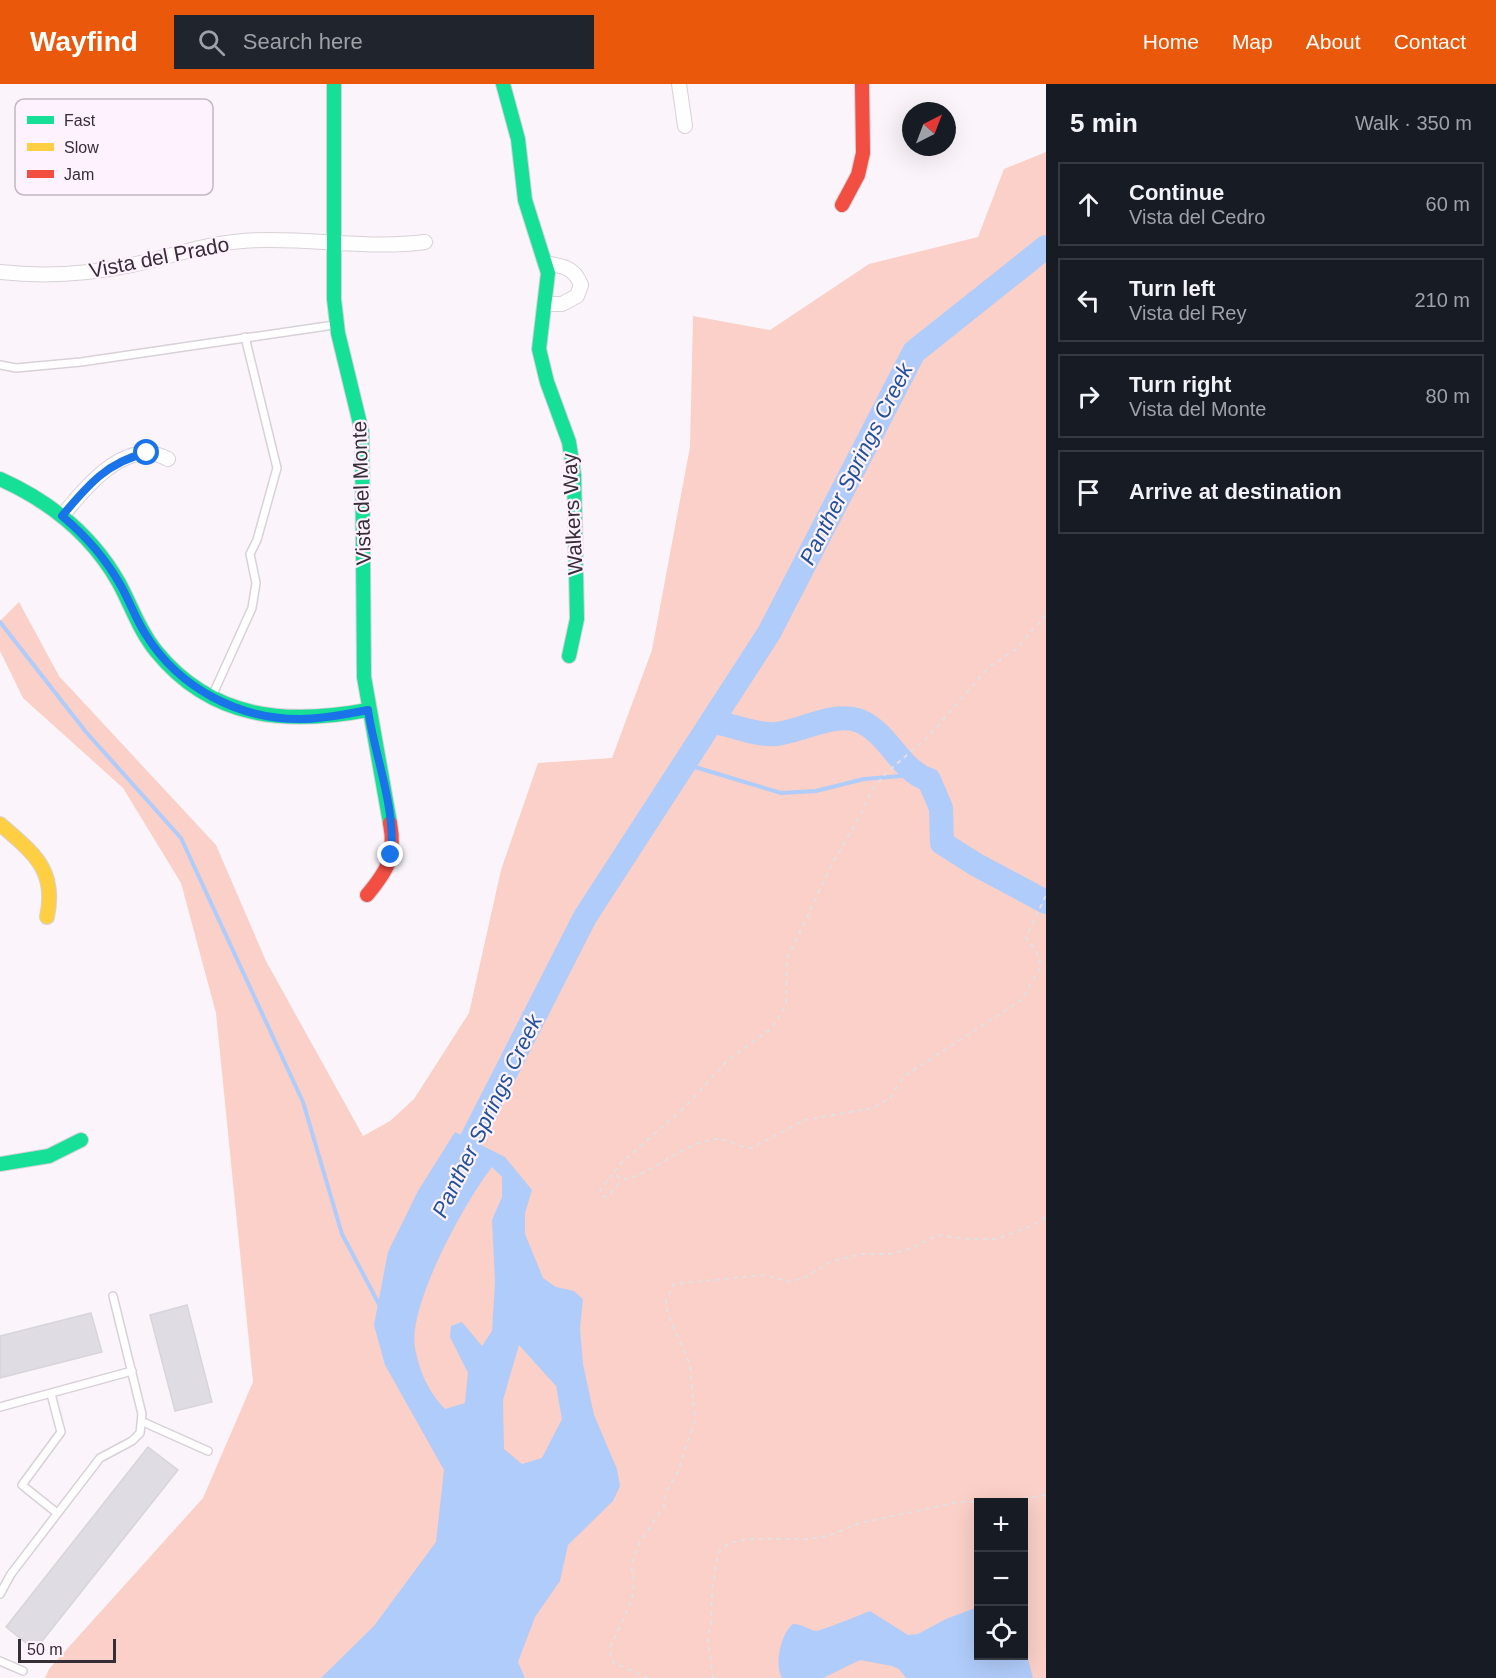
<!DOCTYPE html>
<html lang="en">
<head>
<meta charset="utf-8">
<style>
  body { margin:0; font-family:Helvetica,sans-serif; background:#20242c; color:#f1f3f6 }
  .controls { position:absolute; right:18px; bottom:18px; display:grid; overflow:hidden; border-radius:0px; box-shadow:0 6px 24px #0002 }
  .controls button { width:54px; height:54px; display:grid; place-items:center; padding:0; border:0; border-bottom:2px solid #363941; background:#171b24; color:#f1f3f6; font:30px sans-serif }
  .compass { position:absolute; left:902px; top:18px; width:54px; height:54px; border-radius:50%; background:#171b24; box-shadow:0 6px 24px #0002; rotate:42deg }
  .scale { position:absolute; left:18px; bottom:15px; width:98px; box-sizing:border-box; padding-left:6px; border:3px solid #362e36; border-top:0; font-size:16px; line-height:21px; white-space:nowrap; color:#362e36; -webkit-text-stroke:4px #fef2fe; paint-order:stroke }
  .stop { position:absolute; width:18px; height:18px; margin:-14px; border:4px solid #1a73e8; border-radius:50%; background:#fff }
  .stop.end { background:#1a73e8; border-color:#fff; box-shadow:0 2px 6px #0008 }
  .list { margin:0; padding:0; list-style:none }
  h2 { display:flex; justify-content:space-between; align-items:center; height:78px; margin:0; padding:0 24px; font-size:26px }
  h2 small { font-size:20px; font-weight:400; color:#9ea1a6 }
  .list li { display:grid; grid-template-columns:39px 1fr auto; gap:18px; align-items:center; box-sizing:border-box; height:84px; margin:0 12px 12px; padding:0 12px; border:2px solid #363941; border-radius:0px }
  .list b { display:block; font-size:22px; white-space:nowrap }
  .list p { margin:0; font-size:20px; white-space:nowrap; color:#9ea1a6 }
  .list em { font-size:20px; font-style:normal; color:#9ea1a6 }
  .icon { flex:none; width:33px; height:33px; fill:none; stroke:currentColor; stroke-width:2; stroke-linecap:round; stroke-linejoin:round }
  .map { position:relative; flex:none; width:1046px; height:1594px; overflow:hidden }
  header { display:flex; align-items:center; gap:36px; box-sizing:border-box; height:84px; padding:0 30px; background:#ea580c; color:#fff }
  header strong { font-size:28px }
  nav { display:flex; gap:33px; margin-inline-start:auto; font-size:21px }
  .search { width:420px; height:54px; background:#20242c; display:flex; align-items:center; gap:15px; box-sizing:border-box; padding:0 21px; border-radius:0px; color:#9ea1a6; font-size:22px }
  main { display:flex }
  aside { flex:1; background:#171b24 }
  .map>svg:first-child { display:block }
  .green { fill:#fad0c8; fill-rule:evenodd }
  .water { fill:#b0ccfa; fill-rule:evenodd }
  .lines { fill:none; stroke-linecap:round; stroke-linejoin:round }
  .stream { stroke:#b0ccfa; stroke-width:4 }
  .river { stroke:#b0ccfa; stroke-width:24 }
  .building { fill:#dfdce4; stroke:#d8d4dc; stroke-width:1.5 }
  .lane-casing { stroke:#d8d1d7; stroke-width:10 }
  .street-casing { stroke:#d8d1d7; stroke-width:16 }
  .fast-casing { stroke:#d8d1d7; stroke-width:16 }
  .slow-casing { stroke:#d8d1d7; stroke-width:16 }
  .jam-casing { stroke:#d8d1d7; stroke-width:16 }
  .path { stroke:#e2e0e2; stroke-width:2; stroke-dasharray:4.5 4.5; stroke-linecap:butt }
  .lane { stroke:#fefefe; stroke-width:7 }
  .street { stroke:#fefefe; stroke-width:14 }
  .fast { stroke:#16e098; stroke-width:14 }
  .slow { stroke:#ffcf43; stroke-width:14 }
  .jam { stroke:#f24e42; stroke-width:14 }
  .route { stroke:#1a73e8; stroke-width:8 }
  .labels { text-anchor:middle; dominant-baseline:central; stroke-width:4.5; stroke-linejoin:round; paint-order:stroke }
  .street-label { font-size:21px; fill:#362e36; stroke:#fef2fe }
  .water-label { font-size:22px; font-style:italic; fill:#20519c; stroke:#fef2fe }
  .key { fill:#fef2fe; stroke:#c2b7c2; stroke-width:1.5 }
  .key-label { font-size:16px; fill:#362e36 }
</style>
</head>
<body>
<header>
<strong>Wayfind</strong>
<div class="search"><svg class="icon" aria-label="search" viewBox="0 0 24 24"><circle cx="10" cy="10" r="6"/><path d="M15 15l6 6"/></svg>Search here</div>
<nav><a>Home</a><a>Map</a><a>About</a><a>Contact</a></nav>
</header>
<main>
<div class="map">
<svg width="1046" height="1594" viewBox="0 0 1046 1594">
  <rect width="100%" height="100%" fill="#fbf5fb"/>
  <path class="green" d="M1046 68V1594H45L49 1585 203 1414 253 1298 216 929 181 799 123 704 23 614 0 567V537L19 518 59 592 216 761 266 877 363 1052 390 1037 414 1015 469 929 501 786 538 679 612 674 652 566 690 363 693 232 770 246 869 180 978 153 1004 85ZM978 1418H1024V1572H978Z"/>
  <g class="water">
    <path d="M455 1048 505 1073 532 1106 525 1129V1150L543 1194 556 1203 574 1207 583 1215 580 1244 583 1280 594 1331 617 1385 620 1402 613 1417 568 1461 560 1497 535 1533 518 1578 525 1594H321L374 1542 436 1458 444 1386 385 1281 374 1241 388 1168 418 1107ZM492 1083 502 1093V1113L492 1136 495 1198 492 1247 482 1262 462 1238 451 1242 450 1253 468 1289 465 1319 445 1325C429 1309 419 1287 415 1264 407 1222 466 1116 492 1083ZM519 1261 556 1302 562 1335 542 1374 522 1380 504 1365 503 1316Z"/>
    <path d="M978 1523V1572H1024V1560L1033 1594H906L899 1585 892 1582 860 1576 823 1594H782C774 1581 781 1549 793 1540 802 1540 807 1545 816 1547 821 1547 862 1530 870 1527L908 1551 918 1550 946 1535Z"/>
  </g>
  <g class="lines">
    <g class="stream">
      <polyline points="0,538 86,648 181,754 303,1018 342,1150 381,1224"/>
      <polyline points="685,680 781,709 816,707 864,695 914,691"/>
    </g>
    <g class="river">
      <path d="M713 637C729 641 759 652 776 650 802 647 835 627 860 637 890 650 899 686 929 696L941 724 942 759 975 780 1046 818"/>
      <polyline points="456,1086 585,833 769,549 914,268 1046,163"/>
    </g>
  </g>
  <g class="building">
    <polygon points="187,1221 212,1318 175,1327 150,1231"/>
    <polygon points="91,1229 102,1268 0,1294 0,1252"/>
    <polygon points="148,1363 178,1386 35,1566 6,1543"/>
  </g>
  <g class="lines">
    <g class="lane-casing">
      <g id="lane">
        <polyline points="0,281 16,284 81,278 334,241"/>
        <polyline points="213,610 252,524 256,499 250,470 257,456 277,384 245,253"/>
        <polyline points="51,1310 61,1348 22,1401 57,1429"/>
        <polyline points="0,1323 132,1287"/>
        <polyline points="143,1338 208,1367"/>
        <polyline points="0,1510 11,1490 100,1374 132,1357 140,1349 142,1330 113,1212"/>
        <polyline points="0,1577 23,1587"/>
      </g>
    </g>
    <g class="street-casing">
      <g id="street">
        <polyline points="679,0 685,42"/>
        <path d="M545 179C563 182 574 183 581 201L577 212 562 220H545"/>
        <path d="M0 188C43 193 89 190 132 181 169 173 204 160 243 157 303 152 364 166 425 158"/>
        <path d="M62 432C86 403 126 352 168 375"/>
      </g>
    </g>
    <g class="fast-casing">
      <g id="fast">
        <polyline points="334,0 334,215 338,249 362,348 364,593 390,739"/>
        <polyline points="503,0 518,55 525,116 548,189 539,265 547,298 569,358 574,391 577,535 569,572"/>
        <path d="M0 395C49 417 92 451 119 499 131 521 139 546 156 567 212 636 287 641 368 626"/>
        <polyline points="0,1080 49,1072 81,1056"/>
      </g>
    </g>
    <g class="slow-casing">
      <path id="slow" d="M0 740C33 769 57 785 47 833"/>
    </g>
    <g class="jam-casing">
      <g id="jam">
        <polyline points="842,121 858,91 863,69 862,0"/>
        <path d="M367 811C388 786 396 772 390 739"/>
      </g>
    </g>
    <g class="path">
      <path d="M1046 531 1015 566 989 583 929 652 886 689 872 706 861 730 832 780 787 875 786 921 772 944 727 977 686 1022 618 1082 614 1089 622 1096C656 1089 680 1060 715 1055 728 1054 739 1064 751 1064L805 1036 873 1024 890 1014 903 993 1023 915 1041 881 1035 865 1026 854 1046 811"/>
      <polyline points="613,1090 600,1106 603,1112 607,1113 622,1096"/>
      <polyline points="648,1594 614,1579 609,1566 632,1516 634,1496 631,1482 639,1460 664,1422 666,1408 678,1388 695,1336 690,1281 668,1230 666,1217 674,1200 764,1191 790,1198 808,1192 831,1177 862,1170 890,1170 912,1164 938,1151 968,1155 997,1155 1031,1142 1046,1133"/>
      <polyline points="713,1594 708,1555 711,1540 712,1506 718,1469 729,1459 748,1455 808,1455 828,1452 860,1439 959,1418 1008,1417 1046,1411"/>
    </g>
    <use href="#lane" class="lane"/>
    <use href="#street" class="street"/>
    <use href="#fast" class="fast"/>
    <use href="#slow" class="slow"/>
    <use href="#jam" class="jam"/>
  </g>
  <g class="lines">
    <path class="route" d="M147 369C108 377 87 402 62 432 86 452 106 475 121 502 130 518 136 536 146 551 179 604 238 635 300 635 323 635 346 630 368 626 375 673 396 724 391 771"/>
  </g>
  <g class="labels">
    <g class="street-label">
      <text transform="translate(159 173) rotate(-11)">Vista del Prado</text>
      <text transform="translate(361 409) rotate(-92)">Vista del Monte</text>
      <text transform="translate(572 430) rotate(-93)">Walkers Way</text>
    </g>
    <g class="water-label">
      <text transform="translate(856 380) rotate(-63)">Panther Springs Creek</text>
      <text transform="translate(487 1032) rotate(-64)">Panther Springs Creek</text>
    </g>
  </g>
  <rect x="15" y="15" width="198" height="96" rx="9" class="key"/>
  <rect x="27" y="32" width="27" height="8" fill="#16e098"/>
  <rect x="27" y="59" width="27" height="8" fill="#ffcf43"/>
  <rect x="27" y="86" width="27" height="8" fill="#f24e42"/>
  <g class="key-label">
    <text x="64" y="42">Fast</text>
    <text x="64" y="69">Slow</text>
    <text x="64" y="96">Jam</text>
  </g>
</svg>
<div class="controls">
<button>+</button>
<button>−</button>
<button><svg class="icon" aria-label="locate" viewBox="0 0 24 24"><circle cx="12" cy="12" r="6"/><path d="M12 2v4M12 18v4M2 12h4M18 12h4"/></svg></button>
</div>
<svg class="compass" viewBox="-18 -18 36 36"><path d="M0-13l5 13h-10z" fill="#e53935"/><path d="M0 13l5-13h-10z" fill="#9ea1a6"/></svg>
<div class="scale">50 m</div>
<div class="stop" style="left:147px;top:369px"></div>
<div class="stop end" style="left:391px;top:771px"></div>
</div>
<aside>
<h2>5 min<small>Walk · 350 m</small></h2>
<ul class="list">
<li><svg class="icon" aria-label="ahead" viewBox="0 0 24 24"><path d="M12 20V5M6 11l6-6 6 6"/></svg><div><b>Continue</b><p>Vista del Cedro</p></div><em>60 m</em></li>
<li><svg class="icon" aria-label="left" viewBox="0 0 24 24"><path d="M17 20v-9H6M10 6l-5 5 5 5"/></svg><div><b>Turn left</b><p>Vista del Rey</p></div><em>210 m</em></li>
<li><svg class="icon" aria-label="right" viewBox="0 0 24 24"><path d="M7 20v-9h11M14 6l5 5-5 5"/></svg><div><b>Turn right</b><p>Vista del Monte</p></div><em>80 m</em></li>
<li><svg class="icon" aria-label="arrive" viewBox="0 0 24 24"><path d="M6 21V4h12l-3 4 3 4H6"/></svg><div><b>Arrive at destination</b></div></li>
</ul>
</aside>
</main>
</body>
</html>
